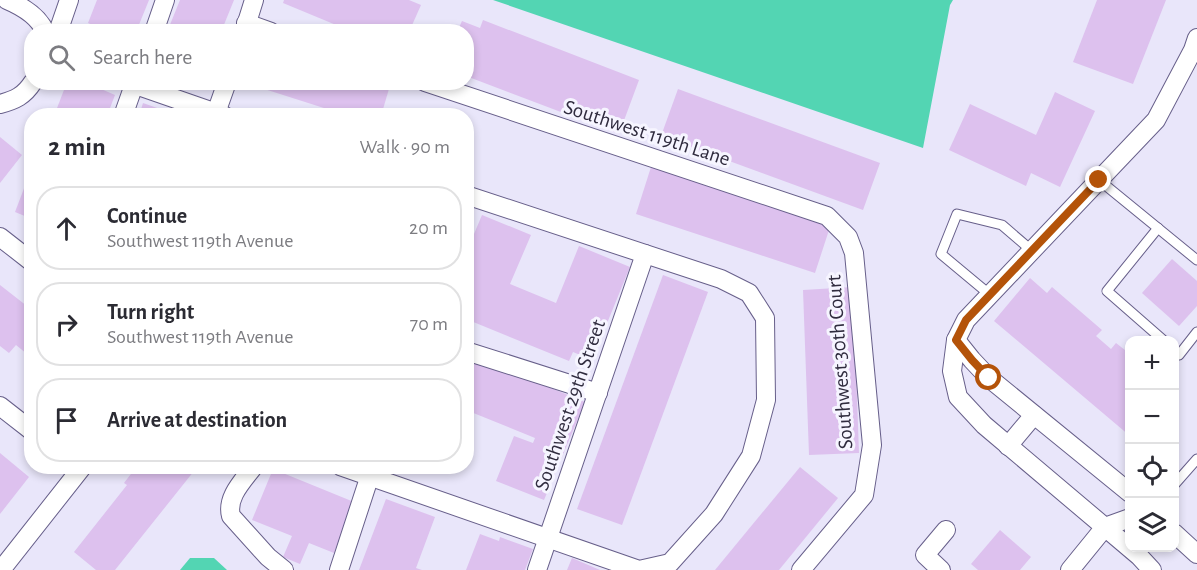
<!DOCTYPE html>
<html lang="en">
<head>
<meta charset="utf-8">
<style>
  body { margin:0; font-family:"Alegreya Sans",sans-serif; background:#f2f2f3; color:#2b2b33 }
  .controls { position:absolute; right:18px; bottom:18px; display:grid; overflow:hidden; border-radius:12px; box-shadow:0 3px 9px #0003 }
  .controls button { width:54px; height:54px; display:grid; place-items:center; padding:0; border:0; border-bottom:2px solid #e1e1e2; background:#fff; color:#2b2b33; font:30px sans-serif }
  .stop { position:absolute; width:18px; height:18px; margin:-14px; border:4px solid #b45309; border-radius:50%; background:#fff }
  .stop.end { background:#b45309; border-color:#fff; box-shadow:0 2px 6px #0008 }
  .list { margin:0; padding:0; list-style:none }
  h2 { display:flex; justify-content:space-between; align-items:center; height:78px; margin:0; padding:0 24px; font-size:26px }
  h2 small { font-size:20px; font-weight:400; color:#7c7c81 }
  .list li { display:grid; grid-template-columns:39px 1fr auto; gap:18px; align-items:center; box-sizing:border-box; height:84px; margin:0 12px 12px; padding:0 12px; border:2px solid #e1e1e2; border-radius:24px }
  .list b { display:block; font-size:22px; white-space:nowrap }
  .list p { margin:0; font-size:20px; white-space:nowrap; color:#7c7c81 }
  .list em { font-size:20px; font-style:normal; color:#7c7c81 }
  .icon { flex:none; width:33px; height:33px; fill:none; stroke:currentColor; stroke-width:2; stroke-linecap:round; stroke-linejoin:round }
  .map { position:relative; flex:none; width:1197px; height:570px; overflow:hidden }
  .search { position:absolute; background:#fff; box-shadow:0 3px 9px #0003; left:24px; top:24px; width:450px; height:66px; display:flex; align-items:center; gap:15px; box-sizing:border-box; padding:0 21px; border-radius:24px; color:#7c7c81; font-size:22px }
  .panel { position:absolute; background:#fff; box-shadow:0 3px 9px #0003; left:24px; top:108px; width:450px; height:366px; border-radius:24px }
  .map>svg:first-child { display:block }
  .water { fill:#53d5b3 }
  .building { fill:#ddc1ee }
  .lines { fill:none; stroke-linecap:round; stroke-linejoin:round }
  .lane-casing { stroke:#675f8a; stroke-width:11 }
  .street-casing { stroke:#675f8a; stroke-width:20 }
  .lane { stroke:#fff; stroke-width:9 }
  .street { stroke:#fff; stroke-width:18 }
  .route { stroke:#b45309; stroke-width:8 }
  .labels { text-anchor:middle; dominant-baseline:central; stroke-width:6; stroke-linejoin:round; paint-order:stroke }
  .street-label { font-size:21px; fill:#302c3f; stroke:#f6f5ff }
</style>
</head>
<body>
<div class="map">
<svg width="1197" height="570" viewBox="0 0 1197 570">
  <rect width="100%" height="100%" fill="#e9e6fa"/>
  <g class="water">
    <polygon points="493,0 953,0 950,5 923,148"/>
    <polygon points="190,558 214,558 227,570 180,570"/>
  </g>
  <g class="building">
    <polygon points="97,0 149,0 136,32 109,32 88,23"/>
    <polygon points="180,0 234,0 221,32 167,32"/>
    <polygon points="284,0 409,0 421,5 409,32 353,32 283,3"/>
    <polygon points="1097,0 1166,0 1133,84 1073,62"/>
    <polygon points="483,20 639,80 619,134 466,76 466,32 457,32 462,21 480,28"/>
    <polygon points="67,82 85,82 115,95 107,116 54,116"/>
    <polygon points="259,82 391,82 381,116 349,116 258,87"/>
    <polygon points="678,89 880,163 863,210 661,136"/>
    <polygon points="1055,92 1095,111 1060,187 1031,173 1026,186 949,150 970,104 1036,135"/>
    <polygon points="143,103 177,115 177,116 139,116"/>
    <polygon points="0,137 22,155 0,183"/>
    <polygon points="651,167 830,227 815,273 636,214"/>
    <polygon points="31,170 32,170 32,219 15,212"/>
    <polygon points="482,215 531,235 510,284 556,303 579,246 630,267 592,360 573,352 569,361 466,319 466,253"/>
    <polygon points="1172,259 1197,281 1197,306 1179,326 1142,293"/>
    <polygon points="663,275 708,292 622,525 577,509"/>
    <polygon points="1030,278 1047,293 1052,287 1102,330 1096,336 1111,349 1116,343 1130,354 1130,436 994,321"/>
    <polygon points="0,285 32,310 32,358 16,345 9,353 0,346"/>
    <polygon points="853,287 859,453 809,455 803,290"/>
    <polygon points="466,353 585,402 544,500 496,481 514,436 533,443 535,438 466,410"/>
    <polygon points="0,453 29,477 0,514"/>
    <polygon points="137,466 198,466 115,570 96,570 74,552 127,485 124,483"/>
    <polygon points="800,467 838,498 779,570 715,570"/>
    <polygon points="273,469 354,502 334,553 309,543 300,564 283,557 292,536 252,520"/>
    <polygon points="386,499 435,517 416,568 422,570 359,570"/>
    <polygon points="1000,530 1031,557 1020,570 978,570 971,564"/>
    <polygon points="480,534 499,541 500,537 533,549 525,570 466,570"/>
    <polygon points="572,558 600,570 567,570"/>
  </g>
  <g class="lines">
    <g class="lane-casing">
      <g id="lane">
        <polyline points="1099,180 1197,260"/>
        <polyline points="1158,228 1107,291 1163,340"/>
        <polyline points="989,294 941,254 957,214 1002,225 1031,250"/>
        <polyline points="1174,351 1179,355 1197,332"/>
        <polyline points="1174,485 1197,459"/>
      </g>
    </g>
    <g class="street-casing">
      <g id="street">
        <path d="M7 0C21 6 39 16 45 32"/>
        <polyline points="246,23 271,32"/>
        <polyline points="58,32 69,0"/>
        <polyline points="154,32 165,0"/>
        <polyline points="244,32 254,0"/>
        <polyline points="127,82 225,116"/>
        <polyline points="425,82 827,216 848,237 854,253 872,445 864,495 801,570"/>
        <path d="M0 104C15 100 24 96 33 82"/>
        <polyline points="216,113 227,82"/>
        <polyline points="123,116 135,82"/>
        <polyline points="0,237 32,262"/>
        <polyline points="956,340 972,360 989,378 1130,493"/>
        <polyline points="466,351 598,393"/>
        <polyline points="0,406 32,431"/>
        <polyline points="1008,446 1034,415"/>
        <path d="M254 466C243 481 226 497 231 516L268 557 284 570"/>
        <polyline points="340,466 639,570 670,563 714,514 751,456 766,400 765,318 749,293 721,279 466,195"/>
        <polyline points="1174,533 1197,554"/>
        <polyline points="1,570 83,466"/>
        <polyline points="339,570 373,466"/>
        <polyline points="537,570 645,254"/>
        <polyline points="941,570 925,555 946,530"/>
        <polyline points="1070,570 1105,527 1130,518"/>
        <polyline points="1152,570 1139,556 984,425 958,397 952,371 956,340 966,320 1156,120 1193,50 1197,38"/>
      </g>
    </g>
    <use href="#lane" class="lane"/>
    <use href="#street" class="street"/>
  </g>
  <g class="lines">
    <polyline class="route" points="989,378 972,360 956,340 966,320 1099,180"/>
  </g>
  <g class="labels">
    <g class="street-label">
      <text transform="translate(647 133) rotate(18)">Southwest 119th Lane</text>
      <text transform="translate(840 362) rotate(-94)">Southwest 30th Court</text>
      <text transform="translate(570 405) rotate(-71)">Southwest 29th Street</text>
    </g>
  </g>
</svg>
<div class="controls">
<button>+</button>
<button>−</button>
<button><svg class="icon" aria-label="locate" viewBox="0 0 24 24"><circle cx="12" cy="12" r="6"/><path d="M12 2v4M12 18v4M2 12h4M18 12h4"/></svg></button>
<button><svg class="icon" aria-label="layers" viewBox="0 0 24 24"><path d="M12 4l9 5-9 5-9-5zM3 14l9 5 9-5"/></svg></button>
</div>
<div class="stop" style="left:989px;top:378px"></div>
<div class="stop end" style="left:1099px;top:180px"></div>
<div class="search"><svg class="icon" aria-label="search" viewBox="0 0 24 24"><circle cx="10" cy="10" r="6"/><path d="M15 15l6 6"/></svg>Search here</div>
<section class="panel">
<h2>2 min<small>Walk · 90 m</small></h2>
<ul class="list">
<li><svg class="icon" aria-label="ahead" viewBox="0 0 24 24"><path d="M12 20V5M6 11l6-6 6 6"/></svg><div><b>Continue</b><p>Southwest 119th Avenue</p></div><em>20 m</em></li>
<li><svg class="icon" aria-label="right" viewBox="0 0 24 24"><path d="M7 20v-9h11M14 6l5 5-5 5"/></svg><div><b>Turn right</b><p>Southwest 119th Avenue</p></div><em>70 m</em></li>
<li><svg class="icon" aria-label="arrive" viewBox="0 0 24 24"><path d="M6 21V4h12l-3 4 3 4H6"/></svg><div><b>Arrive at destination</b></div></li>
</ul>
</section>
</div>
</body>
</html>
